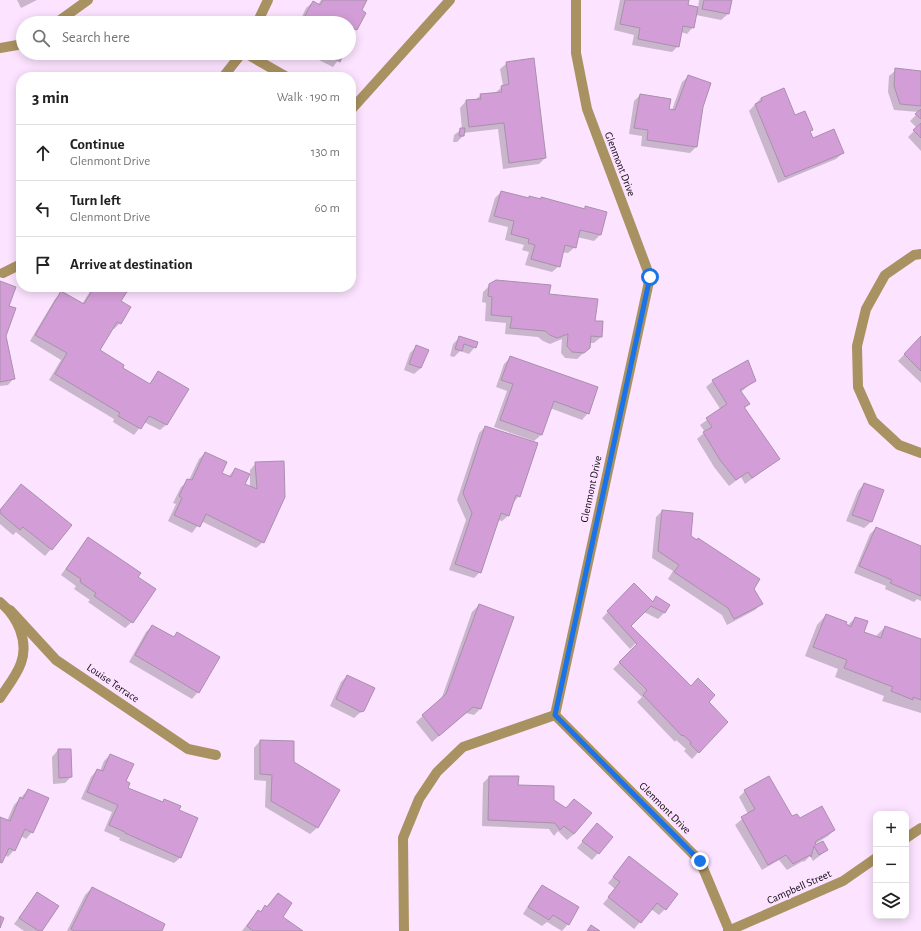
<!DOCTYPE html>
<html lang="en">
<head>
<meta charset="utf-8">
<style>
  body { margin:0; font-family:"Alegreya Sans",sans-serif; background:#f2f2f2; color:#222 }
  .controls { position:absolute; right:12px; bottom:12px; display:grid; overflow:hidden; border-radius:8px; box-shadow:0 2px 10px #0003 }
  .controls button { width:36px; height:36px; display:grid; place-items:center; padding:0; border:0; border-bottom:1px solid #e0e0e0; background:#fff; color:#222; font:20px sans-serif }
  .stop { position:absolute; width:12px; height:12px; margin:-9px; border:3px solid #1a73e8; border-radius:50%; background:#fff }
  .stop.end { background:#1a73e8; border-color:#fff; box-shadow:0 1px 4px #0008 }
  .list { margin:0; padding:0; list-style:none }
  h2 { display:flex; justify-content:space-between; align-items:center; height:52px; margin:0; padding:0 16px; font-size:17px }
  h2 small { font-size:13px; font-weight:400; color:#767676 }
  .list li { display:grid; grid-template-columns:26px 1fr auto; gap:12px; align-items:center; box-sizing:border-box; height:56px; padding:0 16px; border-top:1px solid #e0e0e0 }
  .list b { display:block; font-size:15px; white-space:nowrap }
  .list p { margin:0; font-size:13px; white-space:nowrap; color:#767676 }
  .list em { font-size:13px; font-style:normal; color:#767676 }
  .icon { flex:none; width:22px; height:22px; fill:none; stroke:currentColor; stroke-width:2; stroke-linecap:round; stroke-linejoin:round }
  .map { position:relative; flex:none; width:921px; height:931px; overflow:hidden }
  .search { position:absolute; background:#fff; box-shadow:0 2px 10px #0003; left:16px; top:16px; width:340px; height:44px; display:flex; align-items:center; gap:10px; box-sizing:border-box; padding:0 14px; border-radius:22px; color:#767676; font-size:15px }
  .panel { position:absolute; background:#fff; box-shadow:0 2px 10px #0003; left:16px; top:72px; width:340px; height:220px; border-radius:16px }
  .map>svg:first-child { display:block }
  .shadow { fill:#0003 }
  .building { fill:#d39ed8; stroke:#a890aa }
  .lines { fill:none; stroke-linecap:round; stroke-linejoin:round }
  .service { stroke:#a99261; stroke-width:10 }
  .minor { stroke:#a99261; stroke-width:10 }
  .route { stroke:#1a73e8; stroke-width:5 }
  .labels { text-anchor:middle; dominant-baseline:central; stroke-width:3.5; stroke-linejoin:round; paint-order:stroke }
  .street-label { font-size:11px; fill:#120a13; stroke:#fce3ff }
</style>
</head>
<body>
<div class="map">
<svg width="921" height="931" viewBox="0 0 921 931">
  <rect width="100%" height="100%" fill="#fce3ff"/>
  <g class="shadow">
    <polygon points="17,0 37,0 21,8"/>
    <polygon points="321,0 366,0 361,11 356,29 350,36 349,23 299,23 306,8 313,2 318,5"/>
    <polygon points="620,0 688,0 687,6 698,8 699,0 731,0 728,14 721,20 696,15 693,27 687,34 681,32 678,46 672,52 632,45 634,35 614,30"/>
    <polygon points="305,53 343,53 333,67"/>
    <polygon points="507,63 545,158 539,164 503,169 498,129 463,133 463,136 457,142 453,142 454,135 462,129 460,108 466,101 475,100 481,95 495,93 503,86 500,69"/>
    <polygon points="896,70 921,72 921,151 908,137 917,128 910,121 919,112 894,110 888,92 889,76"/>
    <polygon points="689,76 702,106 696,147 690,153 641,146 642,136 629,134 634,101 640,95 672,110 682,82"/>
    <polygon points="761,98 795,117 810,131 813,139 843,153 836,159 778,183 749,111"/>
    <polygon points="501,192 528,199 530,197 540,200 541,198 584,210 586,208 600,235 594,241 577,237 575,247 568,253 562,252 559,266 552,272 525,265 529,252 522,250 524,245 505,240 508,227 488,222 495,198"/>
    <polygon points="0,282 7,307 5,336 14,378 8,385 0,386"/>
    <polygon points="490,285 548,295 594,322 602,322 601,337 594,343 589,343 589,348 577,359 565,358 561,353 562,339 550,344 543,341 538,337 505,334 506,323 485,321 486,303 482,302 483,292"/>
    <polygon points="93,287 129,287 120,301 120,323 114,329 112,328 99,351 121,368 149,384 159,372 167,424 160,430 144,422 134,435 113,422 114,419 49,380 61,360 30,341 55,299 62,292 82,304"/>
    <polygon points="460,337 475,347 469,354 460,351 454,357 450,356 453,344"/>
    <polygon points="921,337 921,383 898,361"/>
    <polygon points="417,346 421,368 414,374 404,370 410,353"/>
    <polygon points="510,358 588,413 582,420 550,408 541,435 534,441 494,427 507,391 496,387 504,364"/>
    <polygon points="713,381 754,381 741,392 749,404 744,409 779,459 745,484 741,477 729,486 714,467 697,439 705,432 700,425 721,410 706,387"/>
    <polygon points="485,427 519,496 513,503 509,515 502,521 498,520 480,572 474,578 449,570 466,520 457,500 479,433"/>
    <polygon points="205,453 221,473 228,477 235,469 244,484 250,487 250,470 256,463 263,542 256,548 201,521 192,533 168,521 176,504 173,503 181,487 189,480 199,459"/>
    <polygon points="864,484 882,491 871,522 864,528 846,521 858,491"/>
    <polygon points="15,492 51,549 45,556 16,532 13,535 0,524 0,510"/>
    <polygon points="662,511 690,537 753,589 761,604 755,610 727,625 722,615 668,579 673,571 652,558 656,517"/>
    <polygon points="876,528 921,547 921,601 917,599 914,602 885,589 886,586 854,573 870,534"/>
    <polygon points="88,538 137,577 132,622 125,628 88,602 90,600 74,589 76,586 61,575"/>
    <polygon points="634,585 652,602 657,597 664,613 658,619 644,612 630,626 726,722 692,759 684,751 686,749 676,740 675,742 637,702 642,697 613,669 638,644 635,644 630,649 602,618"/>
    <polygon points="479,605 480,709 474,715 466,713 432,742 416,722 441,700 472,612"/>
    <polygon points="826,615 847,626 855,618 863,633 875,637 885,627 921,640 921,713 882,701 884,696 835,677 838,669 805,656 817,625"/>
    <polygon points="152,626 172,638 177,633 198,692 192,699 129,662 146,632"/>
    <polygon points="347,676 363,710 354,718 330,706 341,682"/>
    <polygon points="260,741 339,790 317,828 310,834 265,807 266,781 254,780 254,748"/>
    <polygon points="58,750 70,750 71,777 65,783 53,784 52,757"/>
    <polygon points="110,755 127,788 178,810 181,857 174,863 119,840 120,838 104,831 112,812 81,799 91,777 97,770 100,771 104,761"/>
    <polygon points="489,777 553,801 574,834 567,840 558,831 554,836 549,829 482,826 483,783"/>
    <polygon points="28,790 32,832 26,839 21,836 14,850 8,857 5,855 0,864 0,818 7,821 14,805"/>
    <polygon points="745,791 792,818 834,830 828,836 815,844 814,847 823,842 827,850 813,861 810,856 804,862 803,861 787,870 779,860 762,870 735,825 748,814 739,797"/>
    <polygon points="591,831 612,837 592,860 577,848"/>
    <polygon points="630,857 665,909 659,915 651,909 634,929 603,904 615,889 608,883"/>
    <polygon points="542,886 568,924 562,931 547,922 542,926 523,914 536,893"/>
    <polygon points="92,888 161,931 67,931 85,895"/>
    <polygon points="37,893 41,931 24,931 14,924"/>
    <polygon points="278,894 282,917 301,931 242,931 252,918 266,907"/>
  </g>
  <g class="building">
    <polygon points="323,0 367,0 362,10 366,13 357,30 352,28 349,34 349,23 301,23 313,1 320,5"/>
    <polygon points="625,0 689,0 688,5 698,7 694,28 683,26 679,47 638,39 640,28 620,24"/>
    <polygon points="704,0 732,0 729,14 702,9"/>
    <polygon points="323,53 344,53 340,62"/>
    <polygon points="534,58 546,158 509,163 504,123 469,127 466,100 481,99 480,94 502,92 501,86 509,84 506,62"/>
    <polygon points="895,68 921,71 921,106 900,104 894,86"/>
    <polygon points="688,75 711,83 703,107 697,147 647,140 648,130 634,128 640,94 671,99 669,109 675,110"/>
    <polygon points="784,88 795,115 805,111 813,130 810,131 813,138 834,129 844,153 785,177 755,104 762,101 761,98"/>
    <polygon points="921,109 921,119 915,114"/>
    <polygon points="921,123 921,138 913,130"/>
    <polygon points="460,128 465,128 464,136 459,136"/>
    <polygon points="501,191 529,198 529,196 541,199 541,197 585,209 585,206 607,212 601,235 580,230 576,248 565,245 560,267 531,259 535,245 528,243 529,239 511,234 514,221 494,216"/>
    <polygon points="496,280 551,285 549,294 598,299 595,321 603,321 602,337 591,336 590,348 584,353 572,352 567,346 568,334 557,338 550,335 545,331 510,328 512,317 491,315 492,297 488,296 489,284"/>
    <polygon points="0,281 16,287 9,306 16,308 6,336 15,379 0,382"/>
    <polygon points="94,287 130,287 121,301 131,307 121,324 117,322 100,350 124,365 123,368 150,384 158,371 189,389 167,425 149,416 141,429 118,416 120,413 55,374 67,353 35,335 61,291 84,304"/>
    <polygon points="459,336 478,342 476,348 464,344 462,351 455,349"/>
    <polygon points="921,336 921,371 904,354"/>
    <polygon points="416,345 429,350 421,368 409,364"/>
    <polygon points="510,356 598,387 589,414 554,401 542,435 500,420 513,384 501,380"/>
    <polygon points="748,360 756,381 740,390 750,404 744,407 780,459 752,478 748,472 736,480 720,460 703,432 712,427 706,418 727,404 712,380"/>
    <polygon points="485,426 538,443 520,497 516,495 509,516 501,513 481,573 455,564 472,513 463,493"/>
    <polygon points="205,452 227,462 222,473 231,477 235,468 250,474 245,484 257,489 255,462 284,461 285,497 264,543 206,514 200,527 174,515 182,498 179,496 187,479 192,480"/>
    <polygon points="864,483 884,490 872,522 852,515"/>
    <polygon points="21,484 72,525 52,550 23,527 20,530 0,513 0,510"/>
    <polygon points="662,510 693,513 691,536 697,540 698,538 760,579 754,589 763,604 734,619 728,608 674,572 679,565 658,551"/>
    <polygon points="876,527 921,546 921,596 890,583 892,580 859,566"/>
    <polygon points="88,537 141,573 138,577 156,589 133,623 94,596 96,593 80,582 81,579 66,569"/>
    <polygon points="634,583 653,602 656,596 670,605 665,613 651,606 631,626 691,686 698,678 715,695 709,702 728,722 699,753 690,744 691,742 683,735 682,736 643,695 647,690 619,662 637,644 607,611"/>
    <polygon points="479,604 514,617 481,709 473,707 439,736 422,715 446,694"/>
    <polygon points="826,614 847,622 846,624 851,627 855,617 868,621 864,632 881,638 885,626 921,639 921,700 913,697 913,700 891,691 893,687 844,668 847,660 813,647"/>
    <polygon points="152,625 174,637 177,632 220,657 199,693 135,655"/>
    <polygon points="347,675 375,688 364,711 361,712 336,699"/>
    <polygon points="260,740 294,741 294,762 340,790 318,828 271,801 272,775 260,774"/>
    <polygon points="58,749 71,749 72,777 59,778"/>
    <polygon points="110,754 134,764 126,781 130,783 128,788 163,802 164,799 181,806 179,810 198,818 181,858 125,833 125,832 109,825 118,805 87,792 97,769 103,771"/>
    <polygon points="489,776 519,776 518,785 554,786 554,800 566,808 574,799 592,813 574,834 564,826 560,830 555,823 488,820"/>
    <polygon points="769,776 792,816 797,814 800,818 822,806 835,830 816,841 815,845 823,841 828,850 819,855 814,846 811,857 810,855 793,864 786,855 768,865 741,817 755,809 744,790"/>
    <polygon points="28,789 49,798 33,833 25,829 15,851 9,848 2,863 0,862 0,817 10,821 20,797 23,799"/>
    <polygon points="597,823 613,837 599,854 582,841"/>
    <polygon points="629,856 678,894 666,910 657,903 641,923 608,897 620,882 613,877"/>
    <polygon points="542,885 579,907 569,925 553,915 549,920 528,907"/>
    <polygon points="92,887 165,924 162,931 74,931 71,929"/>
    <polygon points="37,892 59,906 42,931 39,931 19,918"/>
    <polygon points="278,893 292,903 283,917 303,931 253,931 247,926 258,910 261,912 265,905 267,907"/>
    <polygon points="0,916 4,918 0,928"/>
    <polygon points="591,925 600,931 587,931"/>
  </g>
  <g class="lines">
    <g class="service">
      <polyline points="257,23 268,0"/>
      <polyline points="223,77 242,53"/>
      <polyline points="3,273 21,264"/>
      <polyline points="404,931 403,838 419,799 437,772 463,747 555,715"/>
    </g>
    <g class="minor">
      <polyline points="576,0 576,53 587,109 650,277 555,715 700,861 729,930"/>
      <polyline points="56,23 88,0"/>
      <polyline points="0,48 23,44"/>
      <polyline points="245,53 287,77"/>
      <polyline points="351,110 450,0"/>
      <polyline points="921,254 914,255 885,275 866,309 857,346 858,387 873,421 899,445 921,453"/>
      <path d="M0 602C17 616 29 641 21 663 17 675 7 687 0 698"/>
      <polyline points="10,610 56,660 188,749 216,755"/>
      <polyline points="906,838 921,828"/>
      <polyline points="728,931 843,881 876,858"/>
    </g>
  </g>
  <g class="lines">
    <polyline class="route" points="650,277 555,715 700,861"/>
  </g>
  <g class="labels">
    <g class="street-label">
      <text transform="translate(620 164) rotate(69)">Glenmont Drive</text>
      <text transform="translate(591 489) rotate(-78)">Glenmont Drive</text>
      <text transform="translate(113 683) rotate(34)">Louise Terrace</text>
      <text transform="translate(665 808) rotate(45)">Glenmont Drive</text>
      <text transform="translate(799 887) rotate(-24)">Campbell Street</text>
    </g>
  </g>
</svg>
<div class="controls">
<button>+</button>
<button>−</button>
<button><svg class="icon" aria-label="layers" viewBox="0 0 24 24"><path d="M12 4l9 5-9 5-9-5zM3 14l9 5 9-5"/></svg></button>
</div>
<div class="stop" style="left:650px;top:277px"></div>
<div class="stop end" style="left:700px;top:861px"></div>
<div class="search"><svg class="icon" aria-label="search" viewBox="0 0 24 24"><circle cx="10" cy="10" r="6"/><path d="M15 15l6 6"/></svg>Search here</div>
<section class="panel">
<h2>3 min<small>Walk · 190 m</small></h2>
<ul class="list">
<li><svg class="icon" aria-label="ahead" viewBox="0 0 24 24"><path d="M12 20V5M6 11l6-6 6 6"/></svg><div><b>Continue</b><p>Glenmont Drive</p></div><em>130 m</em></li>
<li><svg class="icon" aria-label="left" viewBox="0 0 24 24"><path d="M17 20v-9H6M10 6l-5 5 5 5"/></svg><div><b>Turn left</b><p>Glenmont Drive</p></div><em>60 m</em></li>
<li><svg class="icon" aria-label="arrive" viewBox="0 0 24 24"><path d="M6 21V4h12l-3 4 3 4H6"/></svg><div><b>Arrive at destination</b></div></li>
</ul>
</section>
</div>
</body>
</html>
